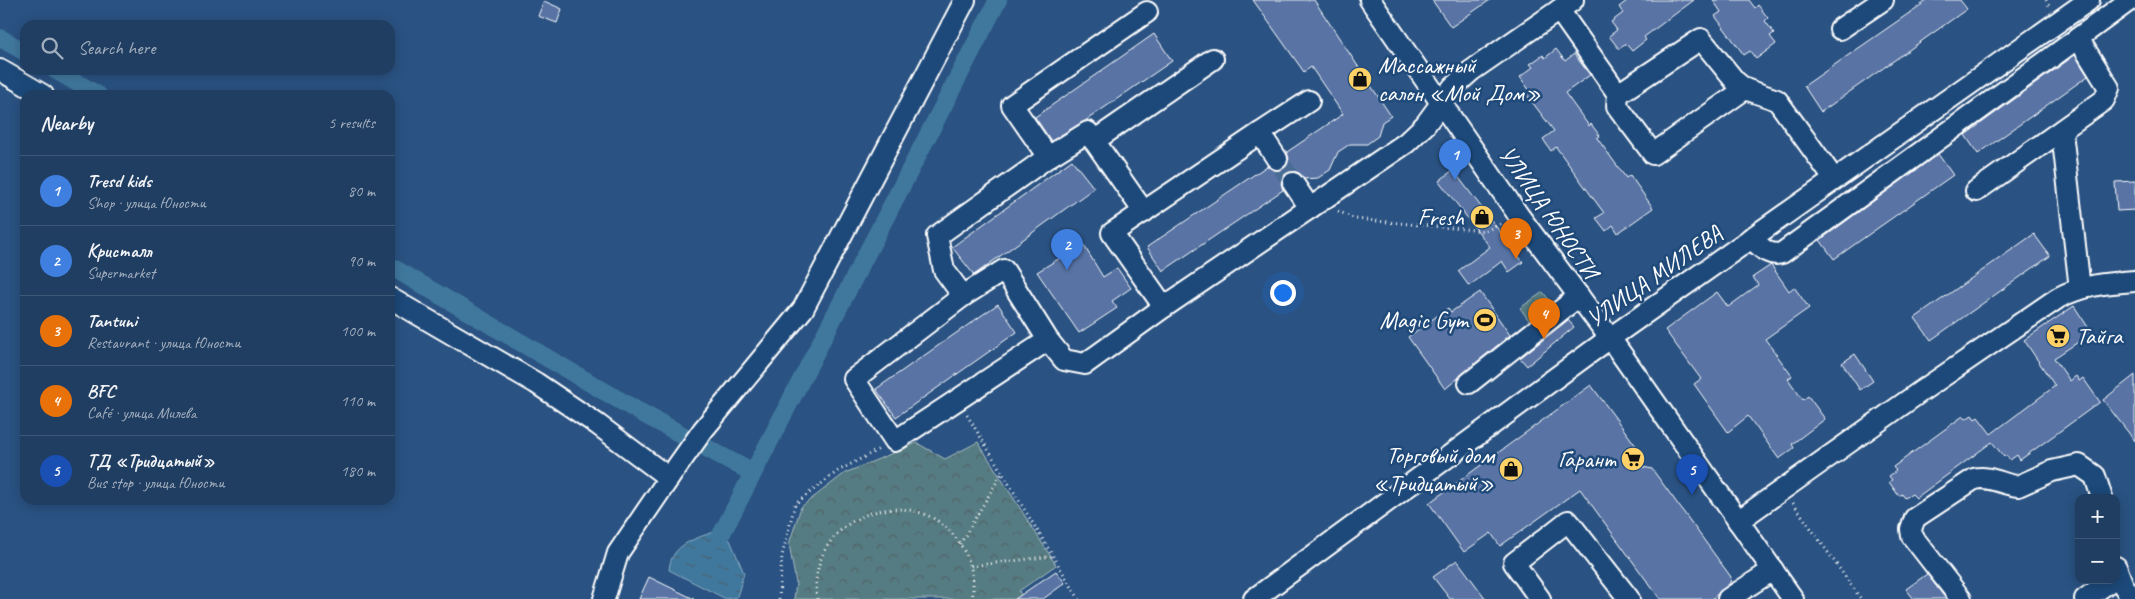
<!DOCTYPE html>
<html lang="en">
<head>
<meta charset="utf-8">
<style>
  body { margin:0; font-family:Caveat,sans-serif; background:#2d496b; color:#f1f3f6 }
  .controls { position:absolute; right:15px; bottom:15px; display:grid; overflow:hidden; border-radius:10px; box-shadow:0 2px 12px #0003 }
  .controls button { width:45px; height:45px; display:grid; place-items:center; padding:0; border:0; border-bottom:1px solid #3d5777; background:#203e62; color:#f1f3f6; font:25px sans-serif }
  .you { position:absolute; left:1282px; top:292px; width:18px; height:18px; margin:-12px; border:4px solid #fff; border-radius:50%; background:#1a73e8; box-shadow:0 0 0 8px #1a73e833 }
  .badge { display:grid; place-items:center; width:32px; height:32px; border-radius:50%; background:#ffd166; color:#fff; font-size:16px; font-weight:700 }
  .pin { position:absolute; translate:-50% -41px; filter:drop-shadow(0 1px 2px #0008) }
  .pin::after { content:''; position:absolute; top:26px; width:18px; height:15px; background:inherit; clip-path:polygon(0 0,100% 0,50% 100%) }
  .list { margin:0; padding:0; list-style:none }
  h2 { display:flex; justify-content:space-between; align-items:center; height:65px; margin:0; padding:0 20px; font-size:21px }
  h2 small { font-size:16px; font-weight:400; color:#a2aebe }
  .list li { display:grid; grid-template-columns:32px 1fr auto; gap:15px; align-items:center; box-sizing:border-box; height:70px; padding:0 20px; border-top:1px solid #3d5777 }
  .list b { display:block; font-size:19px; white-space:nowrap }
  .list p { margin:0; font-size:16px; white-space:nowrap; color:#a2aebe }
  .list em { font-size:16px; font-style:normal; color:#a2aebe }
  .icon { flex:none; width:28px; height:28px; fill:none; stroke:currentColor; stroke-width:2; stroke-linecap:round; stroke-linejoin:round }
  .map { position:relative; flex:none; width:2135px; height:599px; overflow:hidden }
  .search { position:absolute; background:#203e62; box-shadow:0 2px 12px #0003; left:20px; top:20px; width:375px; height:55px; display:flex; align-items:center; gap:12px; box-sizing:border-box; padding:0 18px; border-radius:15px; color:#a2aebe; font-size:19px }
  .panel { position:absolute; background:#203e62; box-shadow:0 2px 12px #0003; left:20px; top:90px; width:375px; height:415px; border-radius:15px }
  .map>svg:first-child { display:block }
  .forest { fill:url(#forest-crowns); stroke:#aabdc0 }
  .water { fill:url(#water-ripples); stroke:#8daec4 }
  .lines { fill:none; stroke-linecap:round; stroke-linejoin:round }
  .canal { stroke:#41789d; stroke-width:18 }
  .building { fill:#5873a4; stroke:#fff }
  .minor-tunnel { stroke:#4a6c95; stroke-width:20; stroke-dasharray:20 10; stroke-linecap:butt }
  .minor-casing { stroke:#fff; stroke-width:24 }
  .path { stroke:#fff; stroke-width:3; stroke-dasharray:1 4; stroke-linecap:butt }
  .minor { stroke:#1f4a7a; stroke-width:20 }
  .labels { text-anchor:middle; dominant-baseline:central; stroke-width:5; stroke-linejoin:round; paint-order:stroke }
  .poi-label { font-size:24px; fill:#fff; stroke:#1f4a7a; text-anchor:end }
  .street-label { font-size:24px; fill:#fff; stroke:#1f4a7a }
</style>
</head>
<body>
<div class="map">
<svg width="2135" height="599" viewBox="0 0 2135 599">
  <defs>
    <pattern id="forest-crowns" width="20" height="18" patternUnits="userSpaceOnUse" patternTransform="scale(1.25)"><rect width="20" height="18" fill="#557b82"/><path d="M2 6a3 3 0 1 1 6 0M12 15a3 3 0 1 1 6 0" fill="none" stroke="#506467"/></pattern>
    <pattern id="water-ripples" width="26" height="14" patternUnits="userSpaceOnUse" patternTransform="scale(1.25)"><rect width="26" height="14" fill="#41789d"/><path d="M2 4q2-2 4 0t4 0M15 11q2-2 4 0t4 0" fill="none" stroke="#476070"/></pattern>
  </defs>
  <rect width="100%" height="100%" fill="#2a5282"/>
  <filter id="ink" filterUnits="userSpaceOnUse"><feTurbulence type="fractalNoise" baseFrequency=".02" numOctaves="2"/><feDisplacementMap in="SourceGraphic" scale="10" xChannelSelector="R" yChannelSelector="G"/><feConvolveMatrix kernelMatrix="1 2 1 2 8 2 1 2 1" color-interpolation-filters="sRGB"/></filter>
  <g filter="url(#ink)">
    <g class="forest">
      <polygon points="1543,292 1558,312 1535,329 1520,308"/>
      <polygon points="978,442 1056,565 1019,591 1023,599 794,599 796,583 789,544 801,507 845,473 917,443 945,459"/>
    </g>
    <path class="water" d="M714 532 730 540 744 573 737 597 726 599 669 570C671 545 693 539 714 532Z"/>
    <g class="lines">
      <g class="canal">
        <polyline points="0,38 25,52"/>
        <polyline points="55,70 98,95"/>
        <polyline points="390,266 638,411 753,473"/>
        <polyline points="721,535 998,0"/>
      </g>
    </g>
    <g class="building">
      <polygon points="1253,0 1314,0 1391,116 1382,122 1378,136 1367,144 1350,144 1338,152 1330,170 1318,178 1304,179 1299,173 1293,171 1286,174 1281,183 1283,190 1163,271 1147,247 1267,166 1277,171 1284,169 1289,159 1287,152 1343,114 1311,67 1304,72"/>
      <polygon points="1432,0 1490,0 1451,27"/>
      <polygon points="1628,0 1694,0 1644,37 1646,40 1632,51 1626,44 1619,49 1609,36 1617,30 1611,22 1623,13 1619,7"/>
      <polygon points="1713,0 1749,0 1755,8 1758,5 1768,18 1765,21 1774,33 1770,36 1776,44 1756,59 1750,51 1744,55 1715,16 1721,12"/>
      <polygon points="1928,0 1960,0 1967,9 1821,112 1804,86"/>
      <polygon points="544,1 562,9 557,23 538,16"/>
      <polygon points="1154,34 1172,61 1085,121 1051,141 1035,117"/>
      <polygon points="1556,49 1565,61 1574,54 1590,75 1565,93 1589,126 1591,124 1600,136 1597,138 1626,178 1630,175 1653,208 1618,233 1613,225 1606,231 1596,218 1604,213 1556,147 1551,151 1543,139 1554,131 1526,94 1530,91 1520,77 1533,67 1530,64 1543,55 1545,58"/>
      <polygon points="2075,55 2088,76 1978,154 1965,135"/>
      <polygon points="1938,154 1953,175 1834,259 1820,240"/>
      <polygon points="1072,160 1094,188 974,275 952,247"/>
      <polygon points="1453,170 1523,262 1509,272 1502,261 1469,286 1458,271 1490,247 1439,181"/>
      <polygon points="2135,181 2135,210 2117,211 2115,182"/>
      <polygon points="2034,234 2050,256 1931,340 1915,318"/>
      <polygon points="1083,244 1103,277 1117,268 1131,288 1112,301 1117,308 1079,333 1037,272"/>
      <polygon points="1771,265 1789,291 1794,287 1809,308 1765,339 1792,376 1788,379 1803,400 1808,396 1825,419 1792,444 1794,448 1779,459 1748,416 1728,432 1694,384 1701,379 1665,330 1717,292 1728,307 1758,285 1753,277"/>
      <polygon points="1480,292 1510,335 1445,389 1408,337 1448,308 1451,312"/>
      <polygon points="998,304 1017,332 896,417 876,389"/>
      <polygon points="2074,306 2092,333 2054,358 2070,381 2076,376 2079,381 2083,378 2100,402 2020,460 2017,455 2010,460 2006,455 2004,457 1992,442 1916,498 1912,494 1905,498 1902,494 1899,496 1889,482 1892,480 1889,476 1896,471 1893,467 1963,416 1966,419 1972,415 1975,419 1978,417 1991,434 2055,386 2024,340"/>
      <polygon points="1568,320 1574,327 1527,366 1520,358"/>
      <polygon points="1855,354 1873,381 1860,390 1842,363"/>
      <polygon points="2135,375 2135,441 2103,400"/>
      <polygon points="1591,385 1642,454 1639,466 1652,469 1731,577 1730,583 1712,599 1660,599 1580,489 1500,546 1491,533 1464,552 1429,503"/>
      <polygon points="1457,560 1486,599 1450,599 1433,577"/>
      <polygon points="1056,571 1065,583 1043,599 1015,599"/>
      <polygon points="1927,574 1946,599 1914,599 1906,589"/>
      <polygon points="649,577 694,599 639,599"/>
    </g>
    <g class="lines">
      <polyline class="minor-tunnel" points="1277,159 1293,183"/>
      <g class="minor-casing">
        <g id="minor">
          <polyline points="1370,0 1519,216 1610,338 1793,599"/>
          <polyline points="1559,10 1573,0"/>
          <polyline points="1840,29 1883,0"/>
          <polyline points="2078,38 2130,0"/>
          <polyline points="0,70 43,95"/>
          <polyline points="1618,94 1617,106 1653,154 1745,89"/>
          <polyline points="2062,132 2080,289"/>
          <polyline points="1260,133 1309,101"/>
          <polyline points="1094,141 1213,59"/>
          <polyline points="1048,157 1012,105 1147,12"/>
          <polyline points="1293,183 1310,208"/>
          <path d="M1751 238C1761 247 1768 257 1782 253L2078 38 2109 88 2104 100 1976 191"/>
          <polyline points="963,296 944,270 937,236 1048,157 1088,132 1144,212"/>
          <polyline points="390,298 536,383 597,424 669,478"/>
          <polyline points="1164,307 1112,233 1260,133 1277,159"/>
          <polyline points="1048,340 895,441 854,379 963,296 1004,270 1048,340 1064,360 1085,364 1164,307 1406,143 1425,125 1453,87 1471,71 1559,10 1618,94 1701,39 1735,81 1745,89 1777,100 1834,179"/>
          <polyline points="1469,383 1579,296"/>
          <path d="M1738 521 1920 392 2058 298C2082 285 2108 283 2135 281"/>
          <polyline points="2116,567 2123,585 2132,599"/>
          <polyline points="604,599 618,553 669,478 703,430 803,309 965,0"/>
          <polyline points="1254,599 1610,338 2089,0"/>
          <polyline points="1540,599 1514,563 1568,521 1629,599"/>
          <polyline points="1728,599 1773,570"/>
          <path d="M1961 599 1912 536 1911 529 1915 518 1974 479C1990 475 2003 485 2018 486L2052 471 2079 465 2095 476 2102 498"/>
          <polyline points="2085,599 2112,580"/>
        </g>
      </g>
      <g class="path">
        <polyline points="2046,0 2049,6"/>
        <polyline points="1338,211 1355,219 1485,231 1503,223"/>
        <polyline points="967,415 1079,599"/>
        <polyline points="1793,503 1861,599"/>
        <polyline points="960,544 1002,473"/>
        <polyline points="971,566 1053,556"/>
        <polyline points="779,599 782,556 795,504 838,471 881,448"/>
        <path d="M817 599C804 512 924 473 964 551 972 566 975 582 972 599"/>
      </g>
      <use href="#minor" class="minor"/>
    </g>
  </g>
  <defs>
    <g id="shop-disc" transform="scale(1.25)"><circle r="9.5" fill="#ffd166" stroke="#1f4a7a"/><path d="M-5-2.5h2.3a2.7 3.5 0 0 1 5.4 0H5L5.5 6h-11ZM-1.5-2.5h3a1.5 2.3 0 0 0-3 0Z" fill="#111"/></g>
    <g id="stadium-disc" transform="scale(1.25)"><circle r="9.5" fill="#ffd166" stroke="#1f4a7a"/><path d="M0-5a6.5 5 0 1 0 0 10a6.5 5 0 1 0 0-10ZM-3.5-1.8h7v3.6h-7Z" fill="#111"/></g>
    <g id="supermarket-disc" transform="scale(1.25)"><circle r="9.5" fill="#ffd166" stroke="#1f4a7a"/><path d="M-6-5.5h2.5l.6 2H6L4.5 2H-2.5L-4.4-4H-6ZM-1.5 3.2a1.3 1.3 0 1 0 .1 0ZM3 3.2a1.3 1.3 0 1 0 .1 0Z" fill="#111"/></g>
  </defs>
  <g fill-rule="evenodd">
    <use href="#shop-disc" x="1360" y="79"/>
    <use href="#shop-disc" x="1482" y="217"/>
    <use href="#stadium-disc" x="1485" y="320"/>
    <use href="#supermarket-disc" x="2058" y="336"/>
    <use href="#supermarket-disc" x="1633" y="459"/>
    <use href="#shop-disc" x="1511" y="469"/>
  </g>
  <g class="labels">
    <g class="poi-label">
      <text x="1378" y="65" text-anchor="start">Массажный<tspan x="1378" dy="28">салон «Мой Дом»</tspan></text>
      <text x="1464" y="217">Fresh</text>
      <text x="1468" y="320">Magic Gym</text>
      <text x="2076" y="336" text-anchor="start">Тайга</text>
      <text x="1494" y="455">Торговый дом<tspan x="1494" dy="28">«Тридцатый»</tspan></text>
      <text x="1616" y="459">Гарант</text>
    </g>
    <g class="street-label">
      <text transform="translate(1549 212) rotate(55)">УЛИЦА ЮНОСТИ</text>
      <text transform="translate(1654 276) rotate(-35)">УЛИЦА МИЛЕВА</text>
    </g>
  </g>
</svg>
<div class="controls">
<button>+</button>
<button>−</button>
</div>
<div class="you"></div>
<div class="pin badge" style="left:1455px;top:180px;background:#3f7fe0">1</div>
<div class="pin badge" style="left:1067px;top:270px;background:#3f7fe0">2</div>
<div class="pin badge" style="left:1516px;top:259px;background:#e8710a">3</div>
<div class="pin badge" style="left:1544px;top:339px;background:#e8710a">4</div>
<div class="pin badge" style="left:1692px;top:495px;background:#1a4fb4">5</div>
<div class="search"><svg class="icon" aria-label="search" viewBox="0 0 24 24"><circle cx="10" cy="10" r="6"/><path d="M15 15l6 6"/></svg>Search here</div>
<section class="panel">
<h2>Nearby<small>5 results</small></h2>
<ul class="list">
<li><span class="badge" style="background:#3f7fe0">1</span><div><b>Tresd kids</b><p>Shop · улица Юности</p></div><em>80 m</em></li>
<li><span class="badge" style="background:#3f7fe0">2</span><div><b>Кристалл</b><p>Supermarket</p></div><em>90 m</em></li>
<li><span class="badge" style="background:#e8710a">3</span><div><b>Tantuni</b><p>Restaurant · улица Юности</p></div><em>100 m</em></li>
<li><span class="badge" style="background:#e8710a">4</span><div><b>BFC</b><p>Café · улица Милева</p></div><em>110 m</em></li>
<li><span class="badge" style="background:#1a4fb4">5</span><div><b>ТД «Тридцатый»</b><p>Bus stop · улица Юности</p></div><em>180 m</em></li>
</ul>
</section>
</div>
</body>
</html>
